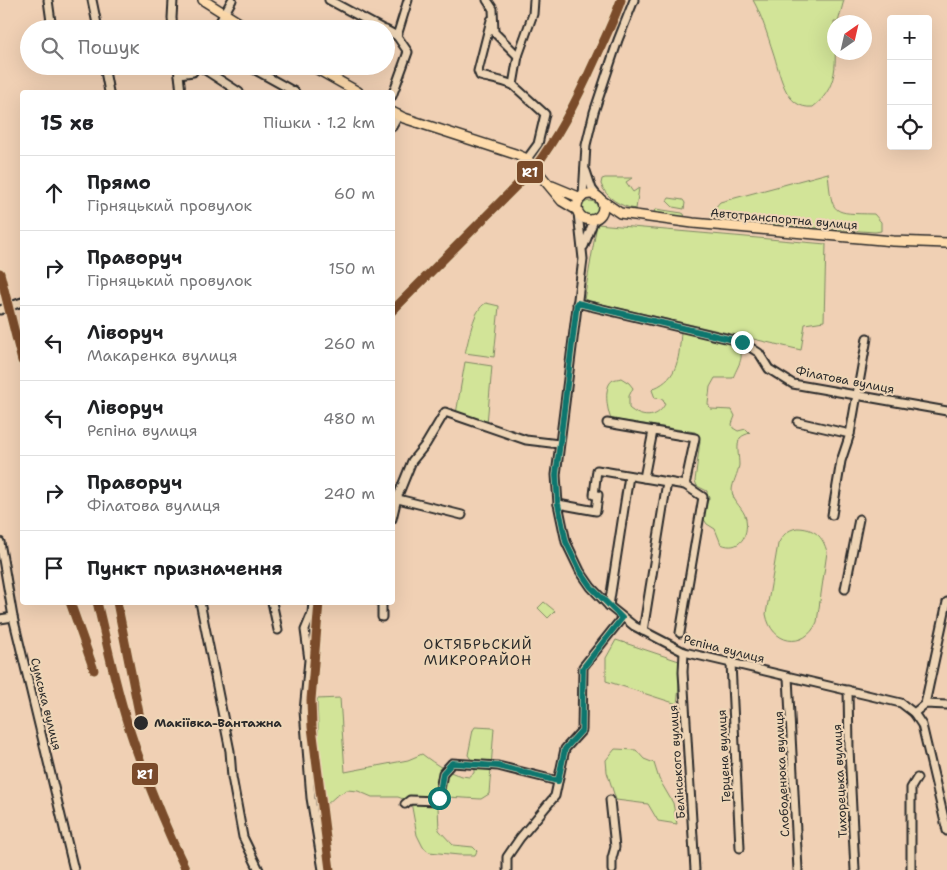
<!DOCTYPE html>
<html lang="uk">
<head>
<meta charset="utf-8">
<style>
  body { margin:0; font-family:"Shantell Sans",sans-serif; background:#f6f6f6; color:#202124 }
  .controls { position:absolute; right:15px; top:15px; display:grid; overflow:hidden; border-radius:5px; box-shadow:0 5px 20px #0002 }
  .controls button { width:45px; height:45px; display:grid; place-items:center; padding:0; border:0; border-bottom:1px solid #e0e0e0; background:#fff; color:#202124; font:25px sans-serif }
  .compass { position:absolute; left:827px; top:15px; width:45px; height:45px; border-radius:50%; background:#fff; box-shadow:0 5px 20px #0002; rotate:34deg }
  .stop { position:absolute; width:15px; height:15px; margin:-11px; border:4px solid #0f766e; border-radius:50%; background:#fff }
  .stop.end { background:#0f766e; border-color:#fff; box-shadow:0 1px 5px #0008 }
  .list { margin:0; padding:0; list-style:none }
  h2 { display:flex; justify-content:space-between; align-items:center; height:65px; margin:0; padding:0 20px; font-size:21px }
  h2 small { font-size:16px; font-weight:400; color:#757577 }
  .list li { display:grid; grid-template-columns:32px 1fr auto; gap:15px; align-items:center; box-sizing:border-box; height:75px; padding:0 20px; border-top:1px solid #e0e0e0 }
  .list b { display:block; font-size:19px; white-space:nowrap }
  .list p { margin:0; font-size:16px; white-space:nowrap; color:#757577 }
  .list em { font-size:16px; font-style:normal; color:#757577 }
  .icon { flex:none; width:28px; height:28px; fill:none; stroke:currentColor; stroke-width:2; stroke-linecap:round; stroke-linejoin:round }
  .map { position:relative; flex:none; width:947px; height:870px; overflow:hidden }
  .search { position:absolute; background:#fff; box-shadow:0 5px 20px #0002; left:20px; top:20px; width:375px; height:55px; display:flex; align-items:center; gap:12px; box-sizing:border-box; padding:0 18px; border-radius:28px; color:#757577; font-size:19px }
  .panel { position:absolute; background:#fff; box-shadow:0 5px 20px #0002; left:20px; top:90px; width:375px; height:515px; border-radius:5px }
  .map>svg:first-child { display:block }
  .green { fill:#d2e498; stroke:#7e8862 }
  .lines { fill:none; stroke-linecap:round; stroke-linejoin:round }
  .minor-casing { stroke:#2b2b2b; stroke-width:11 }
  .major-casing { stroke:#2b2b2b; stroke-width:12 }
  .minor { stroke:#eed5b6; stroke-width:7 }
  .major { stroke:#fedbac; stroke-width:9 }
  .rail-1-casing { stroke:#eed5b6; stroke-width:12 }
  .rail-1 { stroke:#7a4b2a; stroke-width:9 }
  .route { stroke:#0f766e; stroke-width:6 }
  .stop-dot { fill:#2b2b2b; stroke:#eed5b6; stroke-width:2 }
  .labels { text-anchor:middle; dominant-baseline:central; stroke-width:4.5; stroke-linejoin:round; paint-order:stroke }
  .street-label { font-size:12px; fill:#2b2b2b; stroke:#eed5b6 }
  .stop-label { font-size:12px; font-weight:bold; fill:#2b2b2b; stroke:#eed5b6; text-anchor:start }
  .neighbourhood-label { font-size:14px; letter-spacing:1px; fill:#2b2b2b; stroke:#eed5b6 }
  .line-badge { stroke:#eed5b6; stroke-width:2 }
  .badge-label { font-size:14px; text-anchor:middle; font-weight:bold; fill:#fff }
</style>
</head>
<body>
<div class="map">
<svg width="947" height="870" viewBox="0 0 947 870">
  <rect width="100%" height="100%" fill="#f0d0b4"/>
  <filter id="ink" filterUnits="userSpaceOnUse"><feTurbulence type="fractalNoise" baseFrequency=".02" numOctaves="2"/><feDisplacementMap in="SourceGraphic" scale="10" xChannelSelector="R" yChannelSelector="G"/><feConvolveMatrix kernelMatrix="1 2 1 2 8 2 1 2 1" color-interpolation-filters="sRGB"/></filter>
  <g filter="url(#ink)">
    <g class="green">
      <path d="M753 0H844L838 22H834C834 54 843 84 813 107 784 110 780 72 773 52 767 34 762 16 753 0Z"/>
      <path d="M828 173C832 216 832 213 874 214L881 222V231L875 232 718 221 714 215V209L720 202Z"/>
      <path d="M605 178H632L626 182 633 192 639 188 636 209C621 207 606 198 601 184L602 179Z"/>
      <polygon points="669,198 683,200 685,203 684,209 673,207 667,201"/>
      <circle cx="590" cy="209" r="8"/>
      <polygon points="656,209 682,213 684,214 685,218 656,214 654,211"/>
      <polygon points="597,224 826,244 824,321 805,324 801,350 584,300"/>
      <path d="M486 303 499 306 494 357 465 353C469 340 473 309 486 303Z"/>
      <path d="M681 332 735 344C748 355 737 366 733 378H715L710 387 708 404 711 409 732 410 735 416 732 424 733 428 738 431 746 429 750 433C747 434 743 435 740 438 736 444 739 457 739 465 738 474 732 483 732 491 733 503 744 508 746 519 749 536 739 552 721 544L715 529 707 524 703 518V512L710 496 707 500V491L697 486 695 481 700 441 695 432 611 419C607 410 603 386 613 380 615 379 618 379 621 378L629 383 633 388 629 396V408C640 418 657 420 665 404L663 399 655 398 652 390 654 388C679 378 679 356 681 332Z"/>
      <polygon points="465,362 492,366 487,424 456,414"/>
      <path d="M797 528C814 528 823 536 827 552L817 622C804 651 771 644 766 614L778 544C783 535 787 530 797 528Z"/>
      <polygon points="544,602 555,611 548,618 538,608"/>
      <polygon points="616,640 679,661 680,678 677,704 606,681 606,658"/>
      <path d="M340 698 345 772 408 760 422 754C435 764 452 776 469 777L474 773V764L468 755 473 730 475 727 494 728 489 794 481 799 447 797 438 807 439 830 453 845 473 847 477 851 475 855H459L429 852 423 847 417 835 411 802 398 797H372L358 791 347 790 336 796 326 805 319 750 317 699Z"/>
      <polygon points="615,749 636,750 644,759 654,763 659,779 673,803 677,824 658,821 648,804 616,800 607,772 606,760"/>
    </g>
    <g class="lines">
      <g class="minor-casing">
        <g id="minor">
          <polyline points="48,0 52,29"/>
          <polyline points="92,0 98,29"/>
          <polyline points="173,0 172,18 173,29"/>
          <polyline points="329,0 383,29"/>
          <polyline points="487,0 493,9 494,32 518,56 513,85 545,114 538,144 527,159"/>
          <path d="M491 20 478 71 480 76C491 79 502 80 513 85"/>
          <polyline points="216,29 232,0"/>
          <polyline points="386,30 397,36"/>
          <polyline points="518,56 533,14 534,0"/>
          <polyline points="104,66 109,92"/>
          <polyline points="178,66 181,92"/>
          <polyline points="199,66 239,92"/>
          <polyline points="248,66 295,92"/>
          <polyline points="179,74 193,72 196,66"/>
          <polyline points="392,96 408,52 397,36 408,0"/>
          <polyline points="392,127 399,115"/>
          <polyline points="586,171 592,189 598,197"/>
          <polyline points="583,196 586,145 594,112 618,40 634,0"/>
          <polyline points="578,213 583,259 556,475 558,504 566,542 580,571 591,587 609,606 634,626 684,652 901,703 914,713 922,725 947,831"/>
          <polyline points="584,246 594,220"/>
          <polyline points="577,303 742,342 759,353 769,369 793,384 947,411"/>
          <polyline points="0,310 22,302"/>
          <polyline points="798,422 850,434"/>
          <polyline points="607,423 695,438 685,485"/>
          <polyline points="644,478 653,431"/>
          <polyline points="394,498 462,515"/>
          <polyline points="558,504 596,511 598,495 594,495 597,470 685,485 703,497 680,633"/>
          <polyline points="832,515 841,461 850,434 867,338"/>
          <polyline points="392,519 397,498 412,461 426,444 445,412 526,440 559,444"/>
          <polyline points="0,542 13,617 74,870"/>
          <polyline points="845,589 859,519"/>
          <polyline points="200,602 230,751 232,777 243,837 259,870"/>
          <polyline points="272,602 278,630"/>
          <polyline points="313,602 312,613 305,630 309,660 304,711 311,798 323,870"/>
          <polyline points="609,606 629,476"/>
          <polyline points="382,617 382,602"/>
          <polyline points="0,619 13,617"/>
          <polyline points="643,631 667,482"/>
          <polyline points="684,652 683,672 695,870"/>
          <polyline points="731,663 740,848"/>
          <polyline points="788,677 798,870"/>
          <polyline points="848,690 849,749 855,870"/>
          <polyline points="925,704 947,602"/>
          <polyline points="914,713 925,704 947,705"/>
          <polyline points="610,800 615,847 612,858 612,870"/>
          <polyline points="405,804 410,800 438,801 443,773 452,763 498,766 558,781"/>
          <polyline points="507,870 507,857 520,838 555,796 565,749 582,730 583,667 622,618"/>
          <polyline points="911,870 911,788 917,778"/>
        </g>
      </g>
      <g class="major-casing">
        <g id="major">
          <polyline points="203,0 249,29"/>
          <polyline points="312,66 358,92"/>
          <polyline points="392,112 404,118 515,154 527,159 562,201 577,210"/>
          <polyline points="552,186 581,198"/>
          <circle cx="590" cy="207" r="13"/>
          <polyline points="601,200 620,213 693,223 893,241 947,243"/>
        </g>
      </g>
      <use href="#minor" class="minor"/>
      <use href="#major" class="major"/>
      <g class="rail-1-casing">
        <g id="rail-1">
          <polyline points="0,273 22,361"/>
          <path d="M392 311 535 167C560 134 578 98 595 60 604 40 614 20 621 0"/>
          <polyline points="70,602 94,670"/>
          <path d="M97 602C107 643 115 685 128 725 144 775 163 823 186 870"/>
          <polyline points="117,602 141,723"/>
          <polyline points="319,602 311,700 312,727 330,870"/>
        </g>
      </g>
      <use href="#rail-1" class="rail-1"/>
    </g>
  </g>
  <g class="lines" filter="url(#ink)">
    <polyline class="route" points="439,798 443,773 452,763 498,766 558,781 565,749 582,730 583,668 622,618 591,587 580,571 566,542 558,504 556,475 577,303 742,342"/>
  </g>
  <circle class="stop-dot" cx="141" cy="723" r="8"/>
  <g class="labels">
    <g class="street-label">
      <text transform="translate(784 219) rotate(5)">Автотранспортна вулиця</text>
      <text transform="translate(845 380) rotate(11)">Філатова вулиця</text>
      <text transform="translate(724 649) rotate(14)">Рєпіна вулиця</text>
      <text transform="translate(46 704) rotate(76)">Сумська вулиця</text>
      <text transform="translate(724 756) rotate(-93)">Герцена вулиця</text>
      <text transform="translate(677 762) rotate(-94)">Белінського вулиця</text>
      <text transform="translate(782 774) rotate(-93)">Слободенюка вулиця</text>
      <text transform="translate(840 781) rotate(-93)">Тихорецька вулиця</text>
    </g>
    <g class="stop-label">
      <text x="154" y="723">Макіївка-Вантажна</text>
    </g>
    <g class="neighbourhood-label">
      <text x="478" y="644">ОКТЯБРЬСКИЙ<tspan x="478" dy="16">МИКРОРАЙОН</tspan></text>
    </g>
  </g>
  <g class="line-badge">
    <rect x="516" y="160" width="28" height="24" rx="5" fill="#7a4b2a"/>
    <rect x="131" y="762" width="28" height="24" rx="5" fill="#7a4b2a"/>
  </g>
  <g class="badge-label">
    <text x="530" y="177">R1</text>
    <text x="145" y="779">R1</text>
  </g>
</svg>
<div class="controls">
<button>+</button>
<button>−</button>
<button><svg class="icon" aria-label="locate" viewBox="0 0 24 24"><circle cx="12" cy="12" r="6"/><path d="M12 2v4M12 18v4M2 12h4M18 12h4"/></svg></button>
</div>
<svg class="compass" viewBox="-18 -18 36 36"><path d="M0-13l5 13h-10z" fill="#e53935"/><path d="M0 13l5-13h-10z" fill="#757577"/></svg>
<div class="stop" style="left:439px;top:798px"></div>
<div class="stop end" style="left:742px;top:342px"></div>
<div class="search"><svg class="icon" aria-label="search" viewBox="0 0 24 24"><circle cx="10" cy="10" r="6"/><path d="M15 15l6 6"/></svg>Пошук</div>
<section class="panel">
<h2>15 хв<small>Пішки · 1.2 km</small></h2>
<ul class="list">
<li><svg class="icon" aria-label="ahead" viewBox="0 0 24 24"><path d="M12 20V5M6 11l6-6 6 6"/></svg><div><b>Прямо</b><p>Гірняцький провулок</p></div><em>60 m</em></li>
<li><svg class="icon" aria-label="right" viewBox="0 0 24 24"><path d="M7 20v-9h11M14 6l5 5-5 5"/></svg><div><b>Праворуч</b><p>Гірняцький провулок</p></div><em>150 m</em></li>
<li><svg class="icon" aria-label="left" viewBox="0 0 24 24"><path d="M17 20v-9H6M10 6l-5 5 5 5"/></svg><div><b>Ліворуч</b><p>Макаренка вулиця</p></div><em>260 m</em></li>
<li><svg class="icon" aria-label="left" viewBox="0 0 24 24"><path d="M17 20v-9H6M10 6l-5 5 5 5"/></svg><div><b>Ліворуч</b><p>Рєпіна вулиця</p></div><em>480 m</em></li>
<li><svg class="icon" aria-label="right" viewBox="0 0 24 24"><path d="M7 20v-9h11M14 6l5 5-5 5"/></svg><div><b>Праворуч</b><p>Філатова вулиця</p></div><em>240 m</em></li>
<li><svg class="icon" aria-label="arrive" viewBox="0 0 24 24"><path d="M6 21V4h12l-3 4 3 4H6"/></svg><div><b>Пункт призначення</b></div></li>
</ul>
</section>
</div>
</body>
</html>
